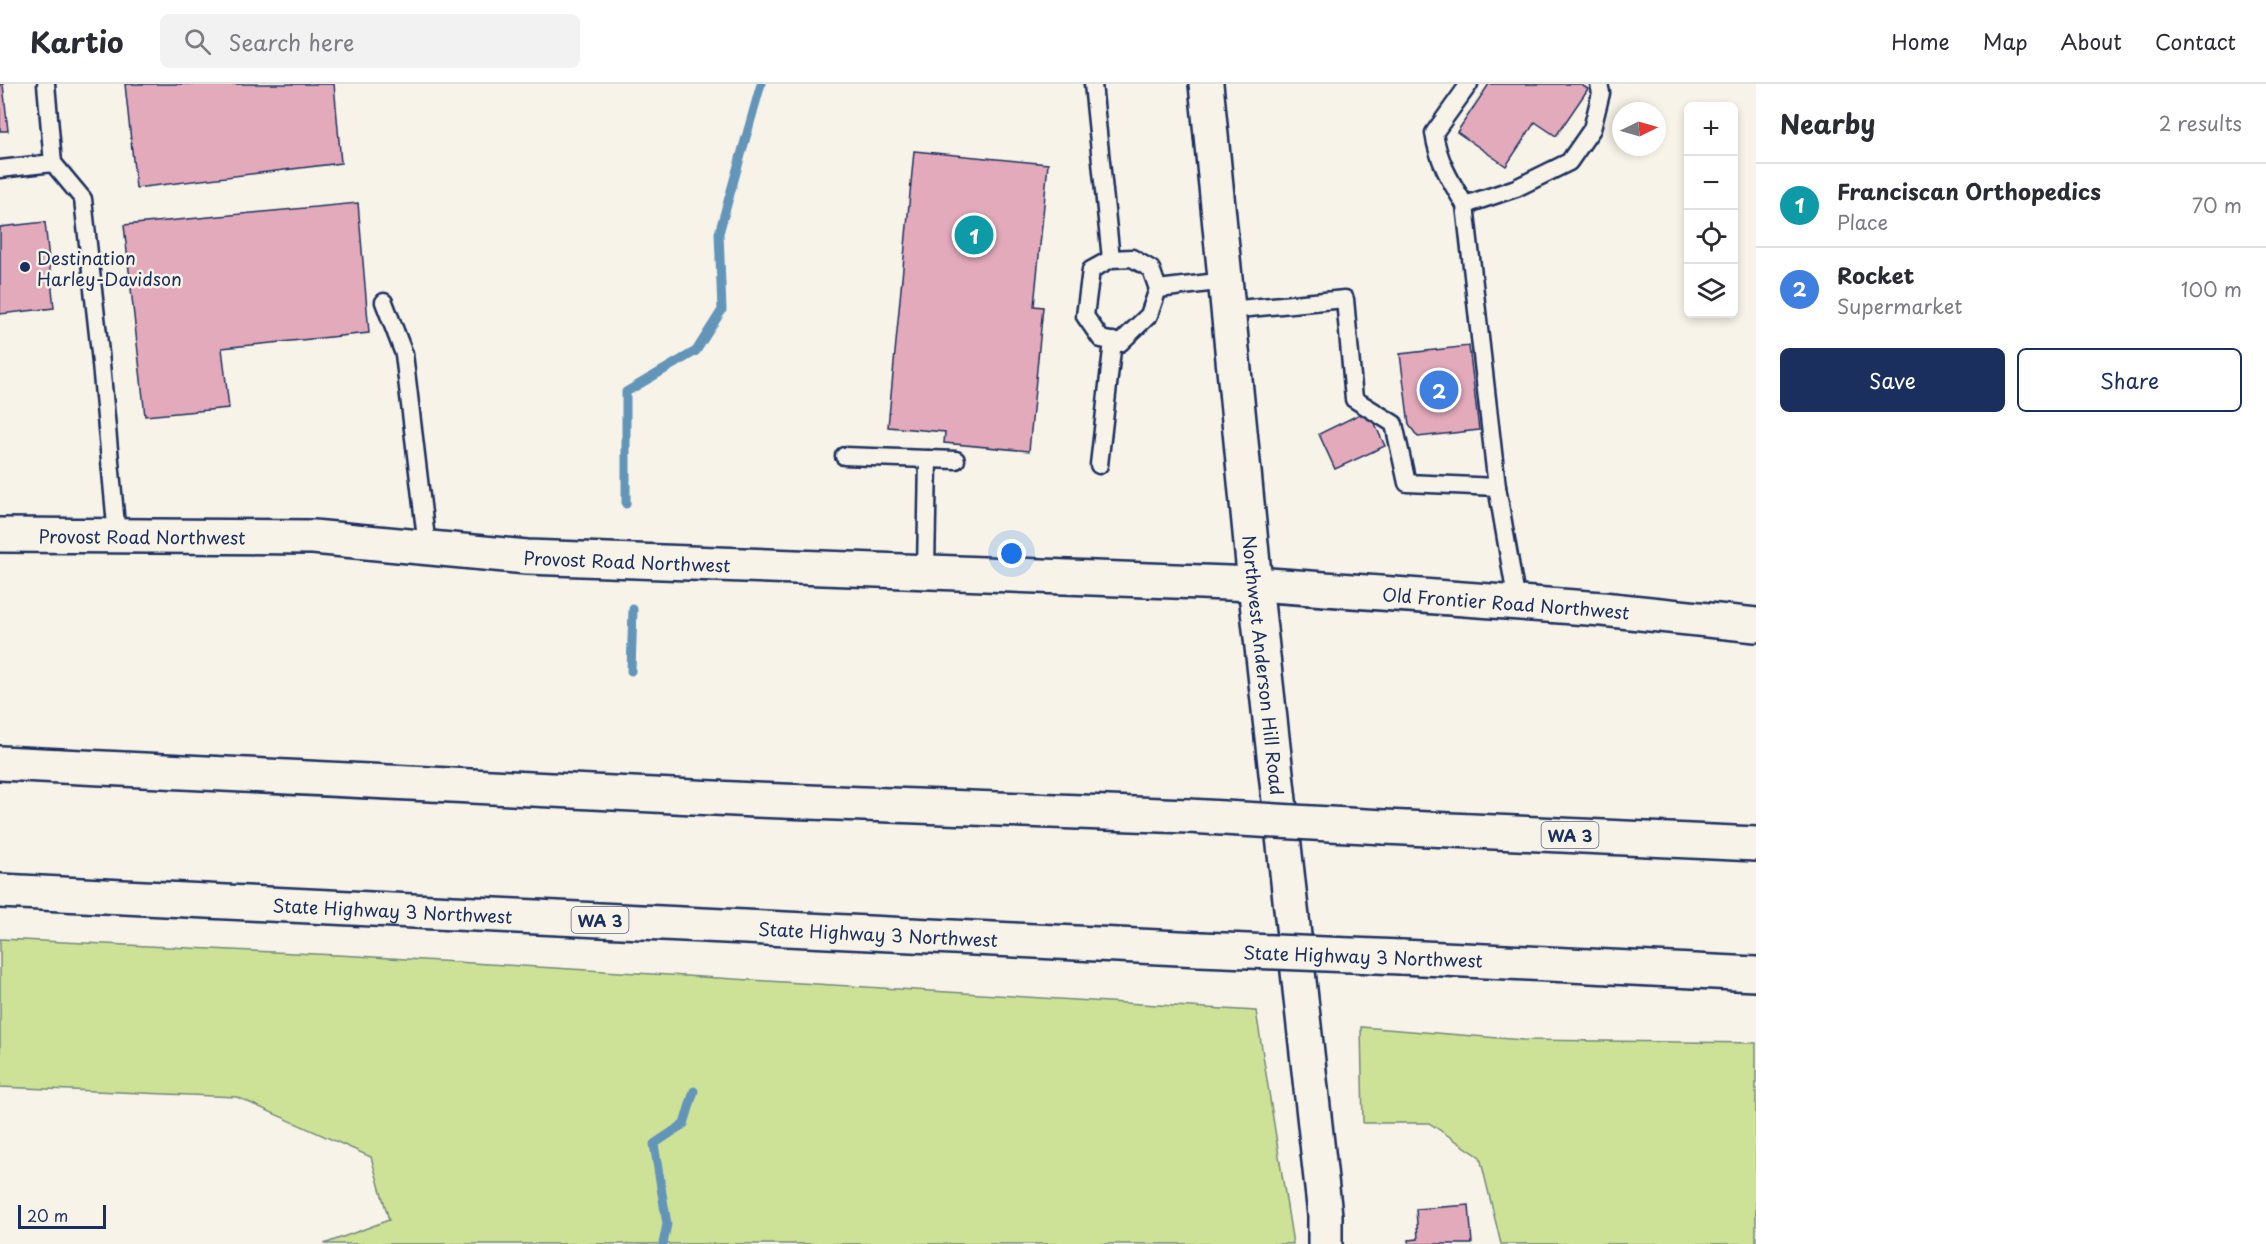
<!DOCTYPE html>
<html lang="en">
<head>
<meta charset="utf-8">
<style>
  body { margin:0; font-family:"Playpen Sans",sans-serif; background:#f2f2f3; color:#2b2b33 }
  .controls { position:absolute; right:18px; top:18px; display:grid; overflow:hidden; border-radius:9px; box-shadow:0 3px 9px #0003 }
  .controls button { width:54px; height:54px; display:grid; place-items:center; padding:0; border:0; border-bottom:2px solid #e1e1e2; background:#fff; color:#2b2b33; font:30px sans-serif }
  .compass { position:absolute; left:1612px; top:18px; width:54px; height:54px; border-radius:50%; background:#fff; box-shadow:0 3px 9px #0003; rotate:85deg }
  .scale { position:absolute; left:18px; bottom:15px; width:88px; box-sizing:border-box; padding-left:6px; border:3px solid #1b2f5e; border-top:0; font-size:16px; line-height:21px; white-space:nowrap; color:#1b2f5e; -webkit-text-stroke:4px #f7f3e8; paint-order:stroke }
  .you { position:absolute; left:1012px; top:470px; width:21px; height:21px; margin:-15px; border:4px solid #fff; border-radius:50%; background:#1a73e8; box-shadow:0 0 0 9px #1a73e833 }
  .badge { display:grid; place-items:center; width:39px; height:39px; border-radius:50%; background:#1b2f5e; color:#fff; font-size:20px; font-weight:700 }
  .pin { position:absolute; translate:-50% -50%; border:3px solid #fff; box-shadow:0 2px 6px #0006 }
  .list { margin:0; padding:0; list-style:none }
  h2 { display:flex; justify-content:space-between; align-items:center; height:78px; margin:0; padding:0 24px; font-size:26px }
  h2 small { font-size:20px; font-weight:400; color:#7c7c81 }
  .list li { display:grid; grid-template-columns:39px 1fr auto; gap:18px; align-items:center; box-sizing:border-box; height:84px; padding:0 24px; border-top:2px solid #e1e1e2 }
  .list b { display:block; font-size:22px; white-space:nowrap }
  .list p { margin:0; font-size:20px; white-space:nowrap; color:#7c7c81 }
  .list em { font-size:20px; font-style:normal; color:#7c7c81 }
  .actions { display:flex; gap:12px; padding:18px 24px }
  .actions a { flex:1; padding:14px 0; border:2px solid #1b2f5e; border-radius:9px; text-align:center; font-size:21px; color:#1b2f5e }
  .actions .main { background:#1b2f5e; color:#fff }
  .icon { flex:none; width:33px; height:33px; fill:none; stroke:currentColor; stroke-width:2; stroke-linecap:round; stroke-linejoin:round }
  .map { position:relative; flex:none; width:1756px; height:1160px; overflow:hidden }
  header { display:flex; align-items:center; gap:36px; box-sizing:border-box; height:84px; padding:0 30px; background:#fff; border-bottom:2px solid #e1e1e2 }
  header strong { font-size:28px }
  nav { display:flex; gap:33px; margin-inline-start:auto; font-size:21px }
  .search { width:420px; height:54px; background:#f2f2f3; display:flex; align-items:center; gap:15px; box-sizing:border-box; padding:0 21px; border-radius:9px; color:#7c7c81; font-size:22px }
  main { display:flex }
  aside { flex:1; background:#fff }
  .map>svg:first-child { display:block }
  .green { fill:#cee297; stroke:#74887a; stroke-width:1.5 }
  .lines { fill:none; stroke-linecap:round; stroke-linejoin:round }
  .stream { stroke:#6395b9; stroke-width:9 }
  .building { fill:#e3aabc; stroke:#1b2f5e; stroke-width:1.5 }
  .lane-casing { stroke:#1b2f5e; stroke-width:21 }
  .secondary-casing { stroke:#1b2f5e; stroke-width:38 }
  .highway-casing { stroke:#1b2f5e; stroke-width:38 }
  .lane { stroke:#f7f3e8; stroke-width:16 }
  .secondary { stroke:#f7f3e8; stroke-width:33 }
  .highway { stroke:#f7f3e8; stroke-width:33 }
  .highway-bridge-casing { stroke:#1b2f5e; stroke-width:38; stroke-linecap:butt }
  .highway-bridge { stroke:#f7f3e8; stroke-width:33 }
  .poi-dot { fill:#1b2f5e; stroke:#f7f3e8; stroke-width:2 }
  .labels { text-anchor:middle; dominant-baseline:central; stroke-width:5; stroke-linejoin:round; paint-order:stroke }
  .shield { fill:#f7f3e8; stroke:#5d6a87; stroke-width:1.5 }
  .shield-label { font-size:16px; font-weight:bold; fill:#1b2f5e }
  .poi-label { font-size:18px; fill:#1b2f5e; stroke:#f7f3e8; text-anchor:start }
  .street-label { font-size:18px; fill:#1b2f5e; stroke:#f7f3e8 }
</style>
</head>
<body>
<header>
<strong>Kartio</strong>
<div class="search"><svg class="icon" aria-label="search" viewBox="0 0 24 24"><circle cx="10" cy="10" r="6"/><path d="M15 15l6 6"/></svg>Search here</div>
<nav><a>Home</a><a>Map</a><a>About</a><a>Contact</a></nav>
</header>
<main>
<div class="map">
<svg width="1756" height="1160" viewBox="0 0 1756 1160">
  <rect width="100%" height="100%" fill="#f7f3e8"/>
  <filter id="ink" filterUnits="userSpaceOnUse"><feTurbulence type="fractalNoise" baseFrequency=".0167" numOctaves="2"/><feDisplacementMap in="SourceGraphic" scale="12" xChannelSelector="R" yChannelSelector="G"/><feConvolveMatrix kernelMatrix="1 2 1 2 8 2 1 2 1" color-interpolation-filters="sRGB"/></filter>
  <g filter="url(#ink)">
    <g class="green">
      <polygon points="0,855 357,872 1256,927 1293,1160 324,1160 389,1136 371,1073 237,1013 0,1003"/>
      <polygon points="1361,943 1523,956 1756,959 1756,1160 1501,1160 1480,1073 1429,1039 1363,1039"/>
    </g>
    <g class="lines">
      <g class="stream">
        <polyline points="626,420 626,308 696,267 722,226 719,149 761,0"/>
        <polyline points="631,587 633,525"/>
        <polyline points="663,1160 667,1140 654,1060 684,1040 694,1007"/>
      </g>
    </g>
    <g class="building">
      <polygon points="0,0 3,0 8,47 0,47"/>
      <polygon points="125,0 334,0 341,79 136,104"/>
      <polygon points="1489,0 1580,0 1588,5 1556,52 1535,38 1506,82 1457,48"/>
      <polygon points="914,67 1048,80 1034,222 1043,223 1029,367 944,359 945,348 888,343"/>
      <polygon points="358,119 369,249 222,264 229,324 145,332 124,141"/>
      <polygon points="45,138 54,224 0,230 0,143"/>
      <polygon points="1469,262 1479,346 1418,353 1409,341 1400,270"/>
      <polygon points="1368,326 1385,362 1335,385 1319,350"/>
      <polygon points="1469,1121 1472,1160 1409,1160 1409,1156 1418,1155 1416,1125"/>
    </g>
    <g class="lines">
      <g class="lane-casing">
        <g id="lane">
          <polyline points="46,0 53,79 83,115 100,269 117,452"/>
          <polyline points="1093,0 1111,175"/>
          <path d="M1469 0 1434 49C1438 77 1451 98 1465 121L1497 403"/>
          <polyline points="0,85 53,79"/>
          <polyline points="1465,121 1516,104 1569,78 1592,45 1601,9 1599,0"/>
          <polygon points="1132,174 1151,185 1158,205 1149,231 1120,259 1101,255 1085,232 1091,186 1111,175"/>
          <polyline points="1158,205 1226,197"/>
          <polyline points="384,218 404,270 427,463"/>
          <polyline points="1228,226 1345,215 1354,315 1394,340 1407,399 1497,403 1517,519"/>
          <polyline points="844,372 956,376"/>
          <polyline points="1099,381 1113,257"/>
          <polyline points="926,487 928,375"/>
        </g>
      </g>
      <g class="secondary-casing">
        <g id="secondary">
          <path id="s1" d="M1206 0 1255 500 1325 1131V1160"/>
          <path id="s2" d="M0 451 313 453 527 473 1255 500 1602 525 1756 541"/>
        </g>
      </g>
      <g class="highway-casing">
        <g id="highway">
          <polyline points="0,679 755,716 1188,732"/>
          <polyline points="1384,743 1756,760"/>
          <path id="s3" d="M0 807 1200 865"/>
          <polyline points="1401,873 1756,890"/>
        </g>
      </g>
      <use href="#lane" class="lane"/>
      <use href="#secondary" class="secondary"/>
      <use href="#highway" class="highway"/>
      <g class="highway-bridge-casing">
        <g id="highway-bridge">
          <polyline points="1188,732 1384,743"/>
          <polyline points="1200,865 1401,873"/>
        </g>
      </g>
      <use href="#highway-bridge" class="highway-bridge"/>
    </g>
  </g>
  <circle class="poi-dot" cx="25" cy="183" r="6"/>
  <g class="labels">
    <g class="shield">
      <rect x="1541.5" y="738" width="57" height="26" rx="4.5"/>
      <rect x="571.5" y="823" width="57" height="26" rx="4.5"/>
    </g>
    <g class="shield-label">
      <text x="1570" y="751">WA 3</text>
      <text x="600" y="836">WA 3</text>
    </g>
    <g class="poi-label">
      <text x="37" y="173">Destination<tspan x="37" dy="21">Harley-Davidson</tspan></text>
    </g>
    <g class="street-label">
      <text stroke="none"><textPath href="#s2" startOffset="142">Provost Road Northwest</textPath></text>
      <text stroke="none"><textPath href="#s2" startOffset="628">Provost Road Northwest</textPath></text>
      <text stroke="none"><textPath href="#s2" startOffset="1508">Old Frontier Road Northwest</textPath></text>
      <text stroke="none"><textPath href="#s1" startOffset="584">Northwest Anderson Hill Road</textPath></text>
      <text stroke="none"><textPath href="#s3" startOffset="393">State Highway 3 Northwest</textPath></text>
      <text stroke="none"><textPath href="#s3" startOffset="879">State Highway 3 Northwest</textPath></text>
      <text transform="translate(1363 872) rotate(2)">State Highway 3 Northwest</text>
    </g>
  </g>
</svg>
<div class="controls">
<button>+</button>
<button>−</button>
<button><svg class="icon" aria-label="locate" viewBox="0 0 24 24"><circle cx="12" cy="12" r="6"/><path d="M12 2v4M12 18v4M2 12h4M18 12h4"/></svg></button>
<button><svg class="icon" aria-label="layers" viewBox="0 0 24 24"><path d="M12 4l9 5-9 5-9-5zM3 14l9 5 9-5"/></svg></button>
</div>
<svg class="compass" viewBox="-18 -18 36 36"><path d="M0-13l5 13h-10z" fill="#e53935"/><path d="M0 13l5-13h-10z" fill="#7c7c81"/></svg>
<div class="scale">20 m</div>
<div class="you"></div>
<div class="pin badge" style="left:974px;top:151px;background:#0f9aa8">1</div>
<div class="pin badge" style="left:1439px;top:306px;background:#3f7fe0">2</div>
</div>
<aside>
<h2>Nearby<small>2 results</small></h2>
<ul class="list">
<li><span class="badge" style="background:#0f9aa8">1</span><div><b>Franciscan Orthopedics</b><p>Place</p></div><em>70 m</em></li>
<li><span class="badge" style="background:#3f7fe0">2</span><div><b>Rocket</b><p>Supermarket</p></div><em>100 m</em></li>
</ul>
<div class="actions"><a class="main">Save</a><a>Share</a></div>
</aside>
</main>
</body>
</html>
